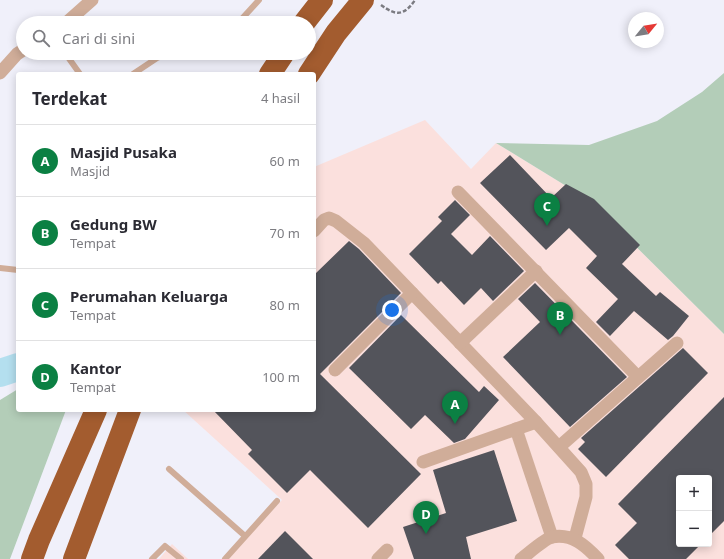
<!DOCTYPE html>
<html lang="id">
<head>
<meta charset="utf-8">
<style>
  body { margin:0; font-family:"Noto Sans",sans-serif; background:#f7f7f7; color:#2b2b33 }
  .controls { position:absolute; right:12px; bottom:12px; display:grid; overflow:hidden; border-radius:4px; box-shadow:0 2px 10px #0003 }
  .controls button { width:36px; height:36px; display:grid; place-items:center; padding:0; border:0; border-bottom:1px solid #e1e1e2; background:#fff; color:#2b2b33; font:20px sans-serif }
  .compass { position:absolute; left:628px; top:12px; width:36px; height:36px; border-radius:50%; background:#fff; box-shadow:0 2px 10px #0003; rotate:60deg }
  .you { position:absolute; left:392px; top:310px; width:14px; height:14px; margin:-10px; border:3px solid #fff; border-radius:50%; background:#1a73e8; box-shadow:0 0 0 6px #1a73e833 }
  .badge { display:grid; place-items:center; width:26px; height:26px; border-radius:50%; background:#0b8043; color:#fff; font-size:13px; font-weight:700 }
  .pin { position:absolute; translate:-50% -33px; filter:drop-shadow(0 1px 2px #0008) }
  .pin::after { content:''; position:absolute; top:21px; width:14px; height:12px; background:inherit; clip-path:polygon(0 0,100% 0,50% 100%) }
  .list { margin:0; padding:0; list-style:none }
  h2 { display:flex; justify-content:space-between; align-items:center; height:52px; margin:0; padding:0 16px; font-size:17px }
  h2 small { font-size:13px; font-weight:400; color:#7c7c81 }
  .list li { display:grid; grid-template-columns:26px 1fr auto; gap:12px; align-items:center; box-sizing:border-box; height:72px; padding:0 16px; border-top:1px solid #e1e1e2 }
  .list b { display:block; font-size:15px; white-space:nowrap }
  .list p { margin:0; font-size:13px; white-space:nowrap; color:#7c7c81 }
  .list em { font-size:13px; font-style:normal; color:#7c7c81 }
  .icon { flex:none; width:22px; height:22px; fill:none; stroke:currentColor; stroke-width:2; stroke-linecap:round; stroke-linejoin:round }
  .map { position:relative; flex:none; width:724px; height:559px; overflow:hidden }
  .search { position:absolute; background:#fff; box-shadow:0 2px 10px #0003; left:16px; top:16px; width:300px; height:44px; display:flex; align-items:center; gap:10px; box-sizing:border-box; padding:0 14px; border-radius:22px; color:#7c7c81; font-size:15px }
  .panel { position:absolute; background:#fff; box-shadow:0 2px 10px #0003; left:16px; top:72px; width:300px; height:340px; border-radius:4px }
  .map>svg:first-child { display:block }
  .education { fill:#fbe0dd; fill-rule:evenodd }
  .green { fill:#b3cdb8 }
  .lines { fill:none; stroke-linecap:round; stroke-linejoin:round }
  .river { stroke:#b4dfef; stroke-width:28 }
  .building { fill:#53545b }
  .path { stroke:#7b7b81; stroke-width:2.5; stroke-dasharray:4 2; stroke-linecap:butt }
  .lane { stroke:#d0ad99; stroke-width:6 }
  .street { stroke:#d0ad99; stroke-width:13 }
  .highway { stroke:#a35c2f; stroke-width:22 }
</style>
</head>
<body>
<div class="map">
<svg width="724" height="559" viewBox="0 0 724 559">
  <rect width="100%" height="100%" fill="#f0f0fa"/>
  <g class="education">
    <path d="M425 120 471 169 496 143 589 200 724 334V559H226L282 500 183 410H314V167ZM679 478H709V544H679Z"/>
    <polygon points="172,544 188,559 159,559"/>
  </g>
  <g class="green">
    <polygon points="724,73 724,334 589,200 496,143 589,145 657,121 702,92"/>
    <polygon points="18,389 18,410 66,410 10,559 0,559 0,400"/>
  </g>
  <g class="lines">
    <polyline class="river" points="0,373 18,367"/>
  </g>
  <g class="building">
    <polygon points="510,155 551,198 566,184 594,199 640,245 622,264 656,296 660,292 689,316 673,336 668,340 634,311 610,336 596,322 618,299 586,268 597,256 569,228 546,250 480,183"/>
    <polygon points="455,200 470,215 451,234 472,255 490,236 524,271 493,301 481,288 464,305 441,281 438,284 409,254 442,221 438,217"/>
    <polygon points="349,241 359,249 401,293 320,374 421,474 368,528 310,470 287,493 248,454 252,450 213,410 314,410 314,275"/>
    <polygon points="535,283 627,377 570,427 503,357 540,322 518,299"/>
    <polygon points="401,315 479,392 484,386 499,400 465,439 454,443 425,415 411,429 349,368"/>
    <polygon points="683,348 708,373 606,477 578,449 585,442 581,438"/>
    <polygon points="724,397 724,521 709,536 709,478 679,478 679,544 701,544 686,559 629,559 615,545 637,523 618,504"/>
    <polygon points="494,450 517,521 466,537 471,559 414,559 403,527 446,513 433,470"/>
    <polygon points="285,531 313,559 258,559"/>
  </g>
  <g class="lines">
    <path class="path" d="M381 5C396 16 404 16 415 0"/>
    <g class="lane">
      <polyline points="238,23 259,0"/>
      <polyline points="65,53 80,74"/>
      <polyline points="133,74 157,58 168,53"/>
      <polyline points="0,268 18,270"/>
      <polyline points="169,469 245,536"/>
      <polyline points="152,559 165,546 181,559"/>
      <polyline points="225,559 277,501"/>
    </g>
    <g class="street">
      <polyline points="66,23 92,0"/>
      <polyline points="0,73 17,54 23,50"/>
      <polyline points="458,192 638,377"/>
      <polyline points="314,231 324,220 329,218 336,221 364,243 536,422 581,472 586,484 586,497 575,538"/>
      <polyline points="460,343 536,271"/>
      <polyline points="335,370 412,293"/>
      <polyline points="516,429 552,537"/>
      <polyline points="559,447 677,343"/>
      <polyline points="423,462 536,422"/>
      <polyline points="378,559 387,550"/>
      <path d="M521 559C528 554 544 539 552 537 572 533 586 546 598 559"/>
    </g>
    <g class="highway">
      <polyline points="304,23 322,0"/>
      <polyline points="270,74 284,53"/>
      <polyline points="309,74 336,33 363,0"/>
      <polyline points="32,559 39,540 96,410"/>
      <polyline points="74,559 130,410"/>
    </g>
  </g>
</svg>
<div class="controls">
<button>+</button>
<button>−</button>
</div>
<svg class="compass" viewBox="-18 -18 36 36"><path d="M0-13l5 13h-10z" fill="#e53935"/><path d="M0 13l5-13h-10z" fill="#7c7c81"/></svg>
<div class="you"></div>
<div class="pin badge" style="left:455px;top:424px">A</div>
<div class="pin badge" style="left:560px;top:335px">B</div>
<div class="pin badge" style="left:547px;top:226px">C</div>
<div class="pin badge" style="left:426px;top:534px">D</div>
<div class="search"><svg class="icon" aria-label="search" viewBox="0 0 24 24"><circle cx="10" cy="10" r="6"/><path d="M15 15l6 6"/></svg>Cari di sini</div>
<section class="panel">
<h2>Terdekat<small>4 hasil</small></h2>
<ul class="list">
<li><span class="badge">A</span><div><b>Masjid Pusaka</b><p>Masjid</p></div><em>60 m</em></li>
<li><span class="badge">B</span><div><b>Gedung BW</b><p>Tempat</p></div><em>70 m</em></li>
<li><span class="badge">C</span><div><b>Perumahan Keluarga</b><p>Tempat</p></div><em>80 m</em></li>
<li><span class="badge">D</span><div><b>Kantor</b><p>Tempat</p></div><em>100 m</em></li>
</ul>
</section>
</div>
</body>
</html>
